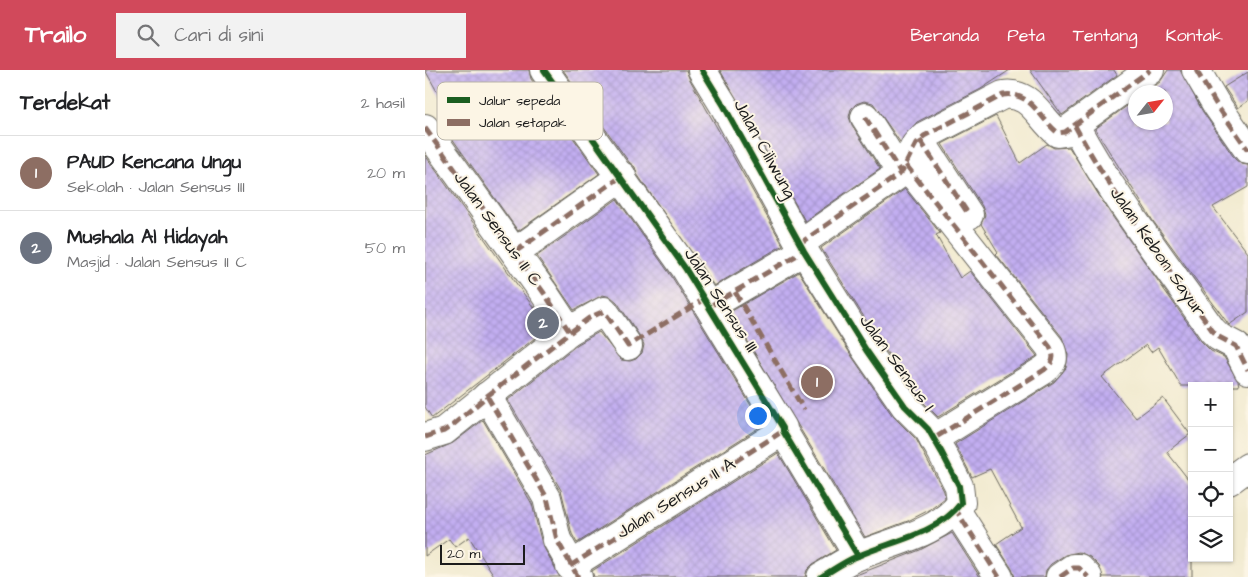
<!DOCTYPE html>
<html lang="id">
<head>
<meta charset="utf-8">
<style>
  body { margin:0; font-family:"Architects Daughter",sans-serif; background:#f2f2f2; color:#202124 }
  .controls { position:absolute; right:15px; bottom:15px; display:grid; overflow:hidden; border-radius:0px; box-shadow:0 1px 4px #0004 }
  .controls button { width:45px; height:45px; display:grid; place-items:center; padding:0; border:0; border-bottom:1px solid #e0e0e0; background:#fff; color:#202124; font:25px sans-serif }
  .compass { position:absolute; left:703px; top:15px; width:45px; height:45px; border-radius:50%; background:#fff; box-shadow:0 1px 4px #0004; rotate:59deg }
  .scale { position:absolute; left:15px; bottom:12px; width:85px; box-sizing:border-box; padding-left:5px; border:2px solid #1c1c1c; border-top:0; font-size:14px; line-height:18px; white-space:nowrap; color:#1c1c1c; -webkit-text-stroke:4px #fcf5e5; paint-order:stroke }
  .you { position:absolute; left:332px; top:345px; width:18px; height:18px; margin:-12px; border:4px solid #fff; border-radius:50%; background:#1a73e8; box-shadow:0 0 0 8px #1a73e833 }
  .badge { display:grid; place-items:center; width:32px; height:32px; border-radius:50%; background:#d1495b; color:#fff; font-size:16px; font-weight:700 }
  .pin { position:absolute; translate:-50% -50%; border:2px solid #fff; box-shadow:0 1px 5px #0006 }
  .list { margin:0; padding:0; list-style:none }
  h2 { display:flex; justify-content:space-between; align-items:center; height:65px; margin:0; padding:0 20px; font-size:21px }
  h2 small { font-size:16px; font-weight:400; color:#757577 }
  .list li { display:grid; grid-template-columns:32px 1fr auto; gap:15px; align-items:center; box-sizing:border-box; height:75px; padding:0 20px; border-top:1px solid #e0e0e0 }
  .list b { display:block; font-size:19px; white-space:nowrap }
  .list p { margin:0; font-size:16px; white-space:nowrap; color:#757577 }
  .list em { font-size:16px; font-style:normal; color:#757577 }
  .icon { flex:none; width:28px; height:28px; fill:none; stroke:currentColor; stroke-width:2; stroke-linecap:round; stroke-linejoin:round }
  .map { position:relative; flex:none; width:823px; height:507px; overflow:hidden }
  header { display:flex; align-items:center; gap:30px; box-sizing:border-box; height:70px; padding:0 25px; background:#d1495b; color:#fff }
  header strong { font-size:24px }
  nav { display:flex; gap:28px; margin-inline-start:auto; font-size:18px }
  .search { width:350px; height:45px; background:#f2f2f2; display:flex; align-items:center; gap:12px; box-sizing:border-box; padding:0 18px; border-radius:0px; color:#757577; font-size:19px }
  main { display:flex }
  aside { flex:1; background:#fff }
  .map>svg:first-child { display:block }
  .building { fill:url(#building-cross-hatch) }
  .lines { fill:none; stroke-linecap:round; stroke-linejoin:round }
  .minor-casing { stroke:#67645b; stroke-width:30 }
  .minor { stroke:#fff; stroke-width:28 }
  .quiet { stroke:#8d6e63; stroke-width:5; stroke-dasharray:10 5; stroke-linecap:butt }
  .cycleway-casing { stroke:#fcf5e5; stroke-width:9 }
  .cycleway { stroke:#1b5e20; stroke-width:6 }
  .labels { text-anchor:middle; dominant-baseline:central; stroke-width:4; stroke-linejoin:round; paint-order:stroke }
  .street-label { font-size:18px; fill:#1c1c1c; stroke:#fcf5e5 }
  .key { fill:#fcf5e5; stroke:#b9b4a9; stroke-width:1 }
  .key-label { font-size:14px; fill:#1c1c1c }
</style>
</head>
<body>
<header>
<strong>Trailo</strong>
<div class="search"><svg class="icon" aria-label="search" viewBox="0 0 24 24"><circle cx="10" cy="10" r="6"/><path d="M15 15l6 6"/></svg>Cari di sini</div>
<nav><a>Beranda</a><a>Peta</a><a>Tentang</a><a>Kontak</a></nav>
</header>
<main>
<aside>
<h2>Terdekat<small>2 hasil</small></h2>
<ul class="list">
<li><span class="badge" style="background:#8d6e63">1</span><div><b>PAUD Kencana Ungu</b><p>Sekolah · Jalan Sensus III</p></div><em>20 m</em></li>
<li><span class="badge" style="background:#6b7280">2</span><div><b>Mushala Al Hidayah</b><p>Masjid · Jalan Sensus II C</p></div><em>50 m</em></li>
</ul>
</aside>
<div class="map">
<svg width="823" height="507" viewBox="0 0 823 507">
  <defs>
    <pattern id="building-cross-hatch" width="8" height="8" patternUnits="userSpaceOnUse" patternTransform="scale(1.25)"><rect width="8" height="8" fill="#c2aef1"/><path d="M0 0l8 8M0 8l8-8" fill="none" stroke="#a695ce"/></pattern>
  </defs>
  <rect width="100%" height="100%" fill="#fcf5e5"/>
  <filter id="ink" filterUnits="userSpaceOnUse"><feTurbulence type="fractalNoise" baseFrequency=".02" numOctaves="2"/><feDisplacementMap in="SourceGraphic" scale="10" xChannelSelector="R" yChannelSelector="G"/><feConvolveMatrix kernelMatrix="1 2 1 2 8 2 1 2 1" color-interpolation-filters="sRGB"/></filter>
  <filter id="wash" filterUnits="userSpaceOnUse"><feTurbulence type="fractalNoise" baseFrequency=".0096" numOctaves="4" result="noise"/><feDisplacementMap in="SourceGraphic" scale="20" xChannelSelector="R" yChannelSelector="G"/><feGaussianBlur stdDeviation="1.12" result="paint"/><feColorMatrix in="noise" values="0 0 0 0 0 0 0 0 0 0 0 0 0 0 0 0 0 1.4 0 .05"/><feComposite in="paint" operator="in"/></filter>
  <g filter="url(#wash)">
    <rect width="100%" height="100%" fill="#f2ebd1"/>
    <g id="blocks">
      <g class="building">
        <polygon points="0,0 104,0 106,9 174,104 93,161 24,64 31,61 26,54 29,52"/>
        <polygon points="138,0 261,0 264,8 358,175 289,216 212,104 210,97 204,92"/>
        <polygon points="295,0 585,0 556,19 492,52 475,72 448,33 439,31 431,34 426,39 424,47 427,55 455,99 380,151"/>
        <polygon points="605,0 689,0 692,5 637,45"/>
        <polygon points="743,0 755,0 778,42 810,89 816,94 823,95 823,117 788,137 823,183 823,242 804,255 728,151 670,59 710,30 710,52 740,52 740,22 721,22 735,12"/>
        <polygon points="823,2 823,31 813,38 799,17"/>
        <polygon points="571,46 595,93 622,74 629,78 644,77 685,143 774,269 786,281 799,287 813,311 814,316 756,316 733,277 726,282 721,275 677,307 711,348 738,328 765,364 742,382 767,414 767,507 678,507 674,496 665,487 654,482 640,485 626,494 621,500 620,507 590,507 587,499 571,474 596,457 565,399 547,407 530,374 629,312 641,298 643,285 637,267 571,184 573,182 556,154 560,145 557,136 517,74"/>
        <polygon points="0,85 123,258 7,348 0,337"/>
        <polygon points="480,119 515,163 511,165 535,208 545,201 612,286 513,347 492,326 454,271 396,178"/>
        <polygon points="192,129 247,207 338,355 152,473 147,464 136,420 83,330 153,274 174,262 196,290 205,291 211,289 217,283 219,275 216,268 192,232 186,227 178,225 149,240 112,186"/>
        <polygon points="374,202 428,288 467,345 491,369 519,421 520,428 506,439 483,451 440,467 305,242"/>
        <polygon points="58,350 107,434 117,474 135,507 70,507 44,467 30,477 24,469 0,486 0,385 28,373"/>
        <polygon points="353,383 411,480 388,494 382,500 380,507 169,507 167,501"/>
        <polygon points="527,463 555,507 426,507 495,480"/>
      </g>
    </g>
  </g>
  <g filter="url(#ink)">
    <use href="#blocks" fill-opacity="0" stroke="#67645b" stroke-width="1"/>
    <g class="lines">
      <g class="minor-casing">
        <g id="minor">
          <polyline points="119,0 260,198 358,358 358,361 433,486"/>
          <path d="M277 0 299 36 379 181 441 280 480 336 503 359 517 383 534 416 536 433C513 464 467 471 433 486 420 491 408 500 396 507"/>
          <polyline points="771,0 791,34 823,80"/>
          <polyline points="440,47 476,103"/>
          <path d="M650 56C689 128 740 193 787 260L794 267 811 276 823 300"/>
          <polyline points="0,58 119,223 144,261"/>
          <polyline points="495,70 544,145"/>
          <path d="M481 95 625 277C630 288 629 292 619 300L508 369"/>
          <path d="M374 174 476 103 491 74 499 66 578 25C606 21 614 48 633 63L640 62 725 0"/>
          <polyline points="90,182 197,106"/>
          <polyline points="285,236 379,181"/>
          <polyline points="62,326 122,428 132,470 153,507"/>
          <polyline points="0,367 19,361 144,261 179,241 203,276"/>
          <polyline points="804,411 823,397"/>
          <polyline points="531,440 574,507"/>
          <polyline points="145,496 358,361"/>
          <polyline points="635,507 648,498 654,498 663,507"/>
        </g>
      </g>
      <use href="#minor" class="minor"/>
      <g class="quiet">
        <polyline points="771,0 791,34 823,80"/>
        <polyline points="440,47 476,103"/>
        <path d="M650 56C689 128 740 193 787 260L794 267 811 276 823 300"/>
        <polyline points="0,58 119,223 144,261"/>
        <polyline points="495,70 544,145"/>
        <path d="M481 95 625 277C630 288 629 292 619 300L508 369"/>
        <path d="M374 174 476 103 491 74 499 66 578 25C606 21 614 48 633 63L640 62 725 0"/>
        <polyline points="90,182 197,106"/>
        <polyline points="310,222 379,340"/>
        <polyline points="285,236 379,181"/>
        <polyline points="62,326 122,428 132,470 153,507"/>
        <polyline points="0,367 19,361 29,354 62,326 164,248 179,241 203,276 289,223"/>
        <polyline points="533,437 531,440 574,507"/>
        <polyline points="145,496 358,361"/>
        <polyline points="635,507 648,498 654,498 663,507"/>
      </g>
      <g class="cycleway-casing">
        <g id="cycleway">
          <polyline points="119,0 260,198 358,358 358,361 433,486"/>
          <path d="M277 0 299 36 379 181 441 280 480 336 503 359 517 383 534 416 536 433C513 464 467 471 433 486 420 491 408 500 396 507"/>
        </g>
      </g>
      <use href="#cycleway" class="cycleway"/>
    </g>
  </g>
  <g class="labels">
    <g class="street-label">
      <text transform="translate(340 79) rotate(61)">Jalan Ciliwung</text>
      <text transform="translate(73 159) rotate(54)">Jalan Sensus II C</text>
      <text transform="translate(733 182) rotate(55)">Jalan Kebon Sayur</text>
      <text transform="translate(296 230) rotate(57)">Jalan Sensus III</text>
      <text transform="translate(472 293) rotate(54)">Jalan Sensus I</text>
      <text transform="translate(251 428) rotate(-32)">Jalan Sensus II A</text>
    </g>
  </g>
  <rect x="12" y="12" width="166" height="58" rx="8" class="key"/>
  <rect x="22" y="27" width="23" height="6" fill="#1b5e20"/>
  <rect x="22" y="49" width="23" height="7" fill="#8d6e63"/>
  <g class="key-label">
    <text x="54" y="35">Jalur sepeda</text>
    <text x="54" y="57">Jalan setapak</text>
  </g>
</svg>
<div class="controls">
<button>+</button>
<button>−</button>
<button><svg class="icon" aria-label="locate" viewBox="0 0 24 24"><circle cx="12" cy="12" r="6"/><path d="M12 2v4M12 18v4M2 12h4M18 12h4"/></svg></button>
<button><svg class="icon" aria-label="layers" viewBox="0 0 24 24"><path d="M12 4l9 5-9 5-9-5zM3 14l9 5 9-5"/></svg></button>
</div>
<svg class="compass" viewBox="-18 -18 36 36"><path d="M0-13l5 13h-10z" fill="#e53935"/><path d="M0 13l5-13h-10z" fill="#757577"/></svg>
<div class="scale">20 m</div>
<div class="you"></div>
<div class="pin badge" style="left:392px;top:312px;background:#8d6e63">1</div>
<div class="pin badge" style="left:118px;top:253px;background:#6b7280">2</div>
</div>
</main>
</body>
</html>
